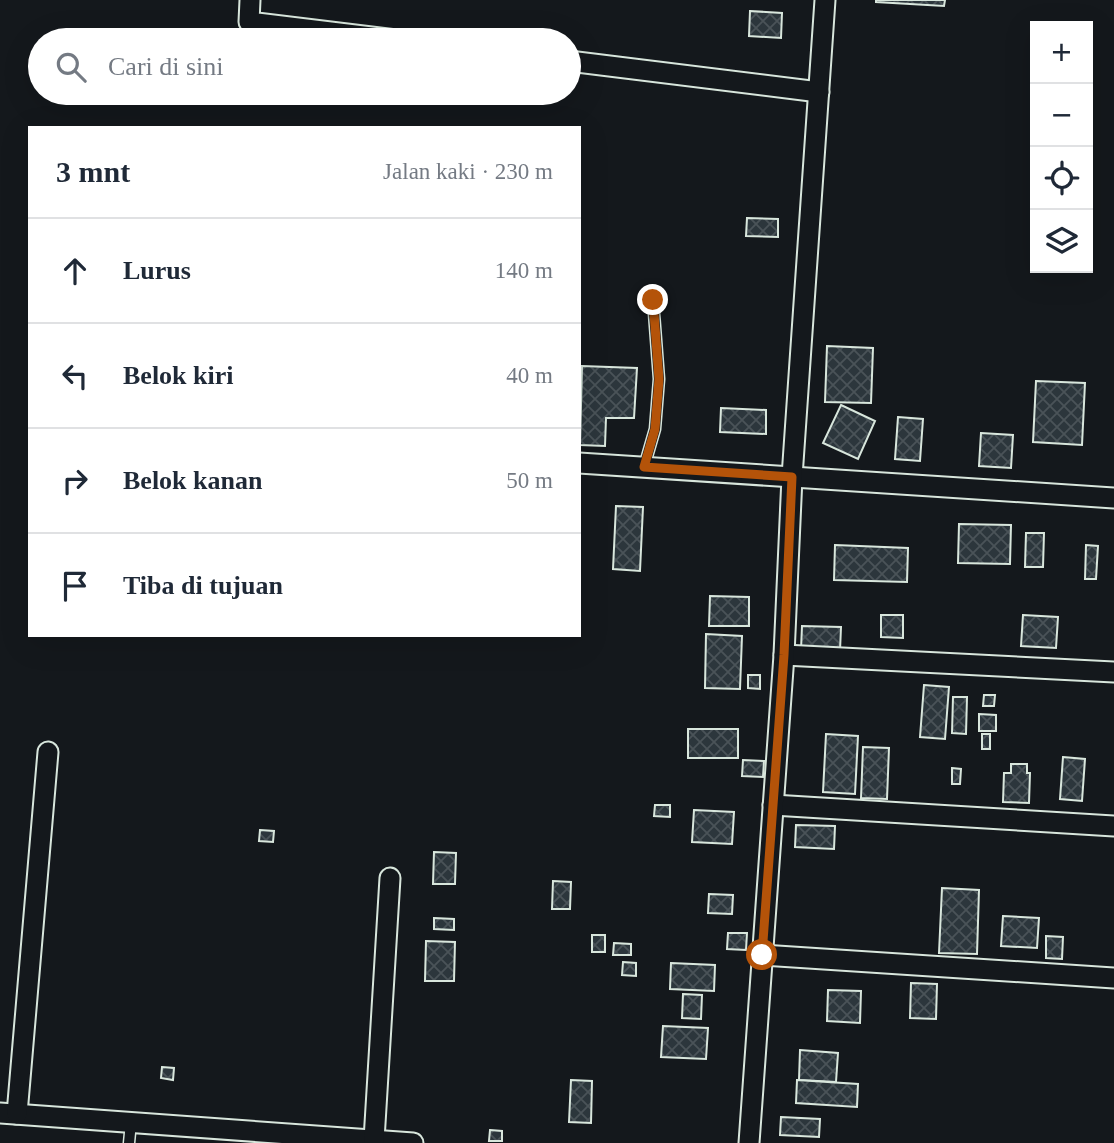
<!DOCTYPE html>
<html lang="id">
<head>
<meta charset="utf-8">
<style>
  body { margin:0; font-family:"Times New Roman",serif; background:#f2f2f3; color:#1f2937 }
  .controls { position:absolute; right:21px; top:21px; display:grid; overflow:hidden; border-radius:0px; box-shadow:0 7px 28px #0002 }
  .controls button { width:63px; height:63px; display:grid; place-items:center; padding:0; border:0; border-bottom:2px solid #e0e1e3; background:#fff; color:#1f2937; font:35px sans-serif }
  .stop { position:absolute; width:21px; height:21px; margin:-16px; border:5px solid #b45309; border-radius:50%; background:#fff }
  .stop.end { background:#b45309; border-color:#fff; box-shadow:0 2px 7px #0008 }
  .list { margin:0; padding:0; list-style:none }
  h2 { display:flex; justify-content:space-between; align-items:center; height:91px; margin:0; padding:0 28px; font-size:30px }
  h2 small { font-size:23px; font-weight:400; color:#747a83 }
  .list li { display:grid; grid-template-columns:46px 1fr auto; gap:21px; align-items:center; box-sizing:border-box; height:105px; padding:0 28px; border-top:2px solid #e0e1e3 }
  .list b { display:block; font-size:26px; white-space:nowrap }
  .list em { font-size:23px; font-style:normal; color:#747a83 }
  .icon { flex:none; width:38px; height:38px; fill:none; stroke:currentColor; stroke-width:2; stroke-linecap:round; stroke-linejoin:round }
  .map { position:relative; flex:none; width:1114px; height:1143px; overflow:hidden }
  .search { position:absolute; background:#fff; box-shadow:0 7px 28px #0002; left:28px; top:28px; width:553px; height:77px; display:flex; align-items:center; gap:18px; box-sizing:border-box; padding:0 24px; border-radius:38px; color:#747a83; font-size:26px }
  .panel { position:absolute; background:#fff; box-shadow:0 7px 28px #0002; left:28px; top:126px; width:553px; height:511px; border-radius:0px }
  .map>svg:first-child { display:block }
  .building { fill:url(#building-cross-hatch); stroke:#d8e6dc; stroke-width:2 }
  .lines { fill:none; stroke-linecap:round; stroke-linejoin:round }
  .lane-casing { stroke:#d8e6dc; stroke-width:13 }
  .street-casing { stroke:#d8e6dc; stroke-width:23 }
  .lane { stroke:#14181c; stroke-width:10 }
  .street { stroke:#14181c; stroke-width:19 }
  .route { stroke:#b45309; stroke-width:9 }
</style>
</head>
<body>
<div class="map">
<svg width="1114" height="1143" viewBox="0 0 1114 1143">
  <defs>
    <pattern id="building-cross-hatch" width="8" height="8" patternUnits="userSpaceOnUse" patternTransform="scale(1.75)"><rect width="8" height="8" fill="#2c363c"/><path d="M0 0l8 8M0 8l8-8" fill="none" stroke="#4a5358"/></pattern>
  </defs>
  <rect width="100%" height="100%" fill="#14181c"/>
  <g class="building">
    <polygon points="876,0 945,0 944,6 876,2"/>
    <polygon points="750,11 782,13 781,38 749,36"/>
    <polygon points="747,218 778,219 778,237 746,236"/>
    <polygon points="827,346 873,348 871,403 825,402"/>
    <polygon points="582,366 637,368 634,418 606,418 605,446 580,445"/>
    <polygon points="1036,381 1085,383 1082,445 1033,442"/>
    <polygon points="841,405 875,421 858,459 823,443"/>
    <polygon points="721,408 766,410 766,434 720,432"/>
    <polygon points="898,417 923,419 920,461 895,459"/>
    <polygon points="981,433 1013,435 1011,468 979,466"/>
    <polygon points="616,506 643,507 640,571 613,569"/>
    <polygon points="959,524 1011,525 1010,564 958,563"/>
    <polygon points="1026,533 1044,533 1043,567 1025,567"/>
    <polygon points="835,545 908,548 907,582 834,580"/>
    <polygon points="1086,545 1098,546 1096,579 1085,579"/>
    <polygon points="710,596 749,597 749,626 709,626"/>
    <polygon points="881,615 903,615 903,638 881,637"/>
    <polygon points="1023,615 1058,617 1056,648 1021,646"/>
    <polygon points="802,626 841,627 840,651 801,650"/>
    <polygon points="706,634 742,636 740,689 705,688"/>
    <polygon points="748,675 760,675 760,689 748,688"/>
    <polygon points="924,685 949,687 945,739 920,737"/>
    <polygon points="984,695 995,695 994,706 983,706"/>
    <polygon points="953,697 967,697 966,734 952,733"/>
    <polygon points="979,714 996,715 996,731 979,731"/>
    <rect x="688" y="729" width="50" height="29"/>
    <polygon points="826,734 858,736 855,794 823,792"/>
    <rect x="982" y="734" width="8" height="15"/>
    <polygon points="863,747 889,748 887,799 861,798"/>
    <polygon points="1063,757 1085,759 1082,801 1060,799"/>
    <polygon points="743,760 764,761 763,777 742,776"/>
    <polygon points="1011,764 1027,764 1027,773 1030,773 1029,803 1003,802 1004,773 1011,773"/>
    <polygon points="952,768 961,769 960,784 952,784"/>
    <polygon points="655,805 670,805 670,817 654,816"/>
    <polygon points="694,810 734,812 732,844 692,842"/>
    <polygon points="796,825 835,826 834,849 795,847"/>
    <polygon points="260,830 274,831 273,842 259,841"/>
    <polygon points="434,852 456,853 455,884 433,884"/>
    <polygon points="553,881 571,882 570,909 552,909"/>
    <polygon points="942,888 979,890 977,954 939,953"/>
    <polygon points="709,894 733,895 732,914 708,913"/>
    <polygon points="1003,916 1039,918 1037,948 1001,946"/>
    <polygon points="434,918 454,919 454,930 434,929"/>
    <polygon points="728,933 747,933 746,950 727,949"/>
    <rect x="592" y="935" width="13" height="17"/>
    <polygon points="1046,936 1063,937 1062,959 1046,958"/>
    <polygon points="426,941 455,942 454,981 425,981"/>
    <polygon points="614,943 631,944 631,955 613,955"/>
    <polygon points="623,962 636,963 636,976 622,975"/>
    <polygon points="671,963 715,965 714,991 670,989"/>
    <polygon points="911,983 937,984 936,1019 910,1018"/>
    <polygon points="828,990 861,991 860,1023 827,1021"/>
    <polygon points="683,994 702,995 701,1019 682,1018"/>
    <polygon points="663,1026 708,1028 706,1059 661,1057"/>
    <polygon points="800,1050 838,1053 836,1082 799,1080"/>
    <polygon points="162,1067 174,1068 173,1080 161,1078"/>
    <polygon points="571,1080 592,1081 591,1123 569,1122"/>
    <polygon points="797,1080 858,1084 857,1107 796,1103"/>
    <polygon points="781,1117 820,1119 819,1137 780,1135"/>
    <polygon points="490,1130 502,1131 502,1141 489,1141"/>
  </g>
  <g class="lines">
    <g class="lane-casing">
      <g id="lane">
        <polyline points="644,467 655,429 659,379 653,300"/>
        <polyline points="129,1143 131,1122"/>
      </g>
    </g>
    <g class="street-casing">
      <g id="street">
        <polyline points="250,0 249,22 396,40"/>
        <polyline points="569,61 819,92"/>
        <polyline points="579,463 1114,498"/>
        <polyline points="784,655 1114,672"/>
        <polyline points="773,805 1114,826"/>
        <polyline points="762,955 1114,978"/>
        <polyline points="0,1113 413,1143"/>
        <polyline points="17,1114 48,752"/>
        <polyline points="374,1140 390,878"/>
        <polyline points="749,1143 784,655 792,477 825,0"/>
      </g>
    </g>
    <use href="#lane" class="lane"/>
    <use href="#street" class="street"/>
  </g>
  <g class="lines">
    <polyline class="route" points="653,300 659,379 655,429 644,467 792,477 784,655 762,955"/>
  </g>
</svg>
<div class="controls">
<button>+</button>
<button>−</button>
<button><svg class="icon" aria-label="locate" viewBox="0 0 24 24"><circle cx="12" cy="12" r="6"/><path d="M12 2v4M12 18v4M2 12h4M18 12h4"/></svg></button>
<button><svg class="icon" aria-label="layers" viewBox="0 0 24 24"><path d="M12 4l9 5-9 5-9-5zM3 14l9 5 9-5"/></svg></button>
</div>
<div class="stop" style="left:762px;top:955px"></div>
<div class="stop end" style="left:653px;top:300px"></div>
<div class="search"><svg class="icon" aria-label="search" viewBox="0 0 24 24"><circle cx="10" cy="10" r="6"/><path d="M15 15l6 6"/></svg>Cari di sini</div>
<section class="panel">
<h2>3 mnt<small>Jalan kaki · 230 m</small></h2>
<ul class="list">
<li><svg class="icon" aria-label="ahead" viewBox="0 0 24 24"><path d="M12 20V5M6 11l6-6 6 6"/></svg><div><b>Lurus</b></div><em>140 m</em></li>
<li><svg class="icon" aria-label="left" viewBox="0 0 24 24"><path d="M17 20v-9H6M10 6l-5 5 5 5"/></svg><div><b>Belok kiri</b></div><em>40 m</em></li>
<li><svg class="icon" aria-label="right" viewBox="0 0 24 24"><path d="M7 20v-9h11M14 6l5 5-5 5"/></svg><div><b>Belok kanan</b></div><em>50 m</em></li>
<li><svg class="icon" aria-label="arrive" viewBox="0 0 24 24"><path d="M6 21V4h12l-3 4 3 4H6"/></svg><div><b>Tiba di tujuan</b></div></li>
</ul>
</section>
</div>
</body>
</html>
